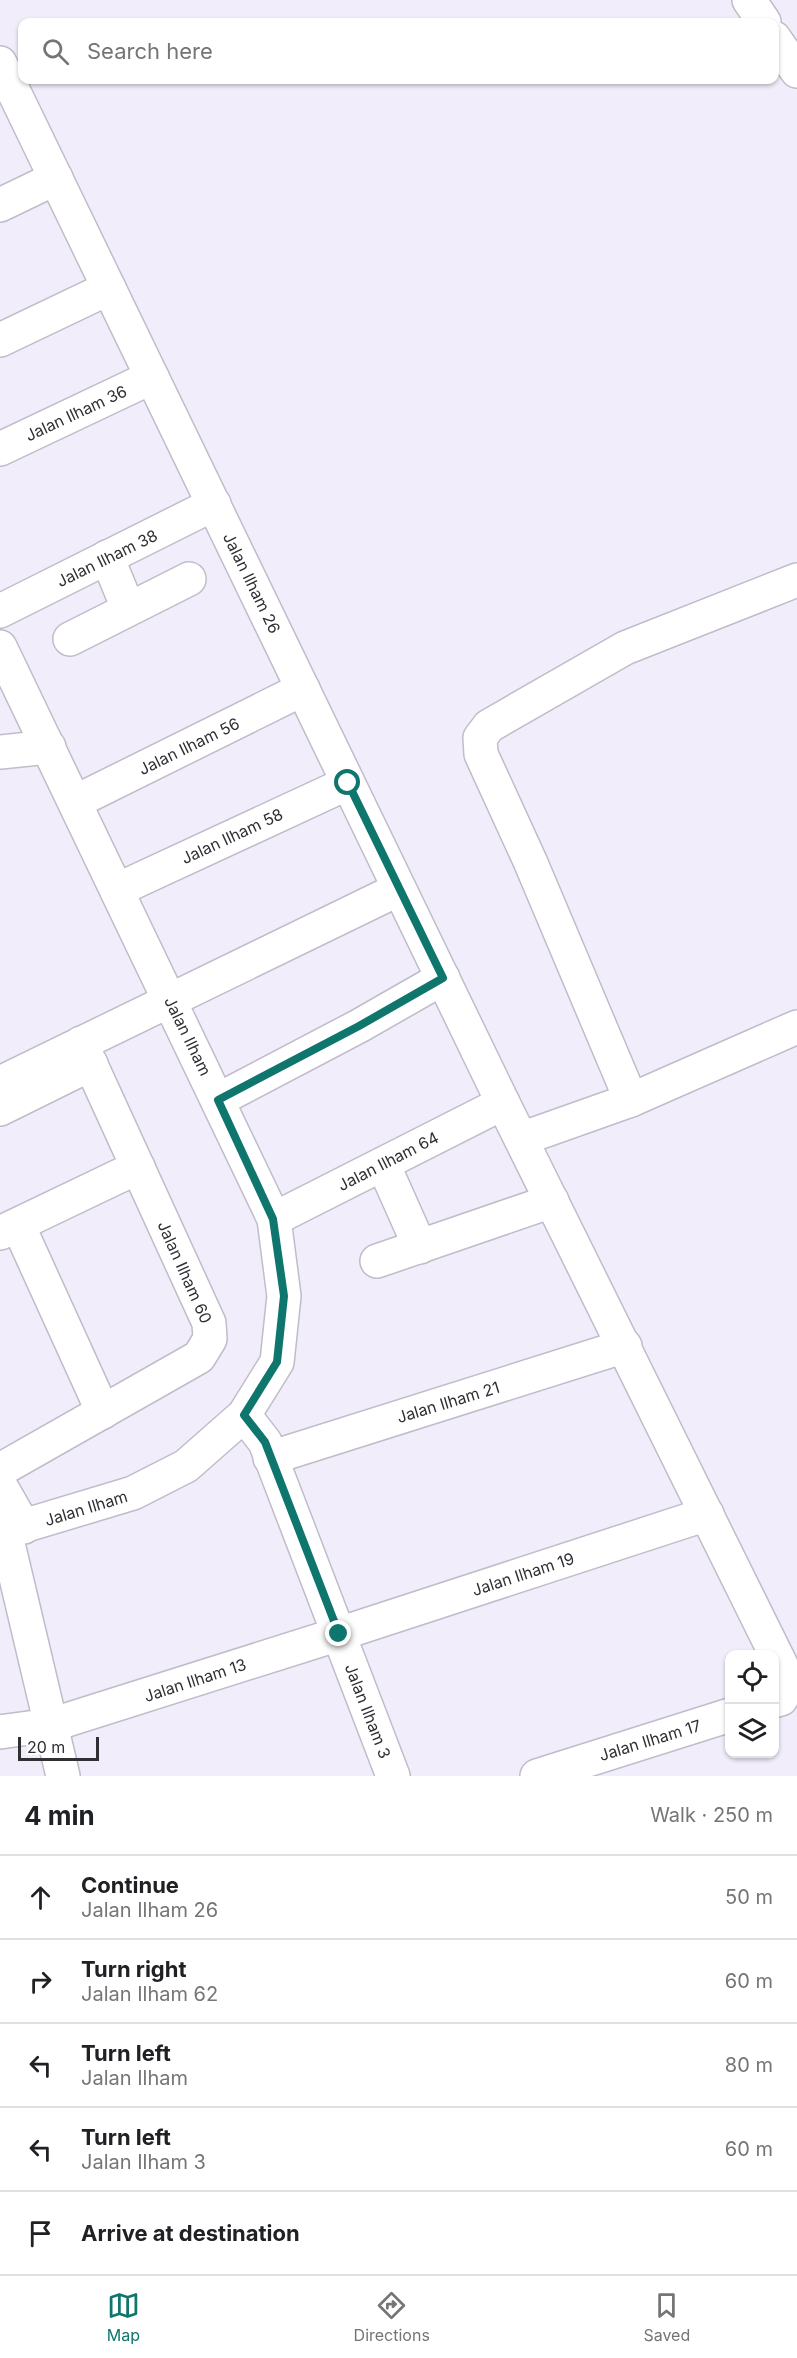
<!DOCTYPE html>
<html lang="en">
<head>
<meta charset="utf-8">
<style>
  body { margin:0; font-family:Inter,sans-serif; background:#f6f6f6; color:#202124 }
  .controls { position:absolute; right:18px; bottom:18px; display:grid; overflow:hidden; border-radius:12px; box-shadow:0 2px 4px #0004 }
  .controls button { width:54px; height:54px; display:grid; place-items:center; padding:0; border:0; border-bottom:2px solid #e0e0e0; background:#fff; color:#202124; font:30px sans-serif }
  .scale { position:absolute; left:18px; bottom:15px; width:81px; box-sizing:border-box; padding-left:6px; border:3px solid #302f34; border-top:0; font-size:16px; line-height:21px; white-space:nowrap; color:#302f34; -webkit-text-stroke:4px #fff; paint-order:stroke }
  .stop { position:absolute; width:18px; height:18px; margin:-14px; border:4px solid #0f766e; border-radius:50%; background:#fff }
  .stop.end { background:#0f766e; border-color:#fff; box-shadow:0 2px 6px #0008 }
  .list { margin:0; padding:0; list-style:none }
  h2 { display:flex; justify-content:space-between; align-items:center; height:78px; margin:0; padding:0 24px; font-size:26px }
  h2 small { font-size:20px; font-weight:400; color:#757577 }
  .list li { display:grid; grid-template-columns:39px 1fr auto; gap:18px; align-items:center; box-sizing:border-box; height:84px; padding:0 24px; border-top:2px solid #e0e0e0 }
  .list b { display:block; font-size:22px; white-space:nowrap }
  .list p { margin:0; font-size:20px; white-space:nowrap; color:#757577 }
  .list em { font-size:20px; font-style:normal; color:#757577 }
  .icon { flex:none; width:33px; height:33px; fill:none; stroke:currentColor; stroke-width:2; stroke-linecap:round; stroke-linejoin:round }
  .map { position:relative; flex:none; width:797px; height:1776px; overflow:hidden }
  .search { position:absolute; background:#fff; box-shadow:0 2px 4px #0004; left:18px; right:18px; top:18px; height:66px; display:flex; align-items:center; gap:15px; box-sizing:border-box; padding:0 21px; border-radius:12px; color:#757577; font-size:22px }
  .sheet { height:498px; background:#fff }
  nav { display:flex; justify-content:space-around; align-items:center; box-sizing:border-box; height:84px; border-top:2px solid #e0e0e0; background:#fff; font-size:16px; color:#757577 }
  nav a { display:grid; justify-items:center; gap:3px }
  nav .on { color:#0f766e }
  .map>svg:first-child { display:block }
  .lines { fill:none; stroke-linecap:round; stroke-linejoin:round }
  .minor-casing { stroke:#c0bcc9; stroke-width:36 }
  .minor { stroke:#fff; stroke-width:33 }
  .route { stroke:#0f766e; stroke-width:8 }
  .labels { text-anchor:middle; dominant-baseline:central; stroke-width:4.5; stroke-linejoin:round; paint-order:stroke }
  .street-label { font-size:16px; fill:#302f34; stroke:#fff }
</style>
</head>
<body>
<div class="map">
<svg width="797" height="1776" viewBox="0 0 797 1776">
  <rect width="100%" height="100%" fill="#f1edfb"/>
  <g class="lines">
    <g class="minor-casing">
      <g id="minor">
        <polyline points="749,0 764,22"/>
        <polyline points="774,38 797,71"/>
        <polyline points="0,63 503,1103 790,1683 781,1699 774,1701"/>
        <polyline points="0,205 56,178"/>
        <polyline points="0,340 109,288"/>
        <polyline points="0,449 152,377"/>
        <polyline points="107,557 128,608"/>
        <polyline points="0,611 214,504"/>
        <polyline points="70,639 189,579"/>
        <polyline points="0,647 274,1219 284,1296 277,1362 244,1415 186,1466 133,1493 0,1533"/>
        <polyline points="0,752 49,747"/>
        <polyline points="75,802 303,689"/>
        <polyline points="117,890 348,783"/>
        <polyline points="0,1083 399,889"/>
        <polyline points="218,1100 359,1026 443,978"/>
        <polyline points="631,1100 530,861 481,754 480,738 489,726 625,648 797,580"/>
        <polyline points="0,1109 91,1064"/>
        <polyline points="521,1139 631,1100 797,1027"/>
        <polyline points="383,1164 420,1247"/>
        <polyline points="274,1219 503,1103"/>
        <polyline points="18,1225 103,1412"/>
        <polyline points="0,1233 138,1167"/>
        <polyline points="377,1261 552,1201"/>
        <polyline points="244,1415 265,1442 393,1776"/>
        <polyline points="270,1458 625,1346"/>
        <polyline points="0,1470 199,1357 210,1339 209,1323 81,1043"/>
        <polyline points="0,1485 24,1527"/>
        <polyline points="5,1531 63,1776"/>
        <polyline points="0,1732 51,1725 339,1634 707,1514"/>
        <polyline points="537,1776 730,1715"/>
      </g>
    </g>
    <use href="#minor" class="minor"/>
  </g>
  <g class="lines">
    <polyline class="route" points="339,1634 265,1442 244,1415 277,1362 284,1296 273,1219 218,1100 359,1026 443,978 348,783"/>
  </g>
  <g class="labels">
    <g class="street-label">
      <text transform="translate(76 413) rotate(-25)">Jalan Ilham 36</text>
      <text transform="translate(107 558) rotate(-26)">Jalan Ilham 38</text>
      <text transform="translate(252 583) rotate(64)">Jalan Ilham 26</text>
      <text transform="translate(189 746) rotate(-26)">Jalan Ilham 56</text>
      <text transform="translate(232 836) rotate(-25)">Jalan Ilham 58</text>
      <text transform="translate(188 1036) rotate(64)">Jalan Ilham</text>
      <text transform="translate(388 1161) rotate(-27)">Jalan Ilham 64</text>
      <text transform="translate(185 1272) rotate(66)">Jalan Ilham 60</text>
      <text transform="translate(448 1402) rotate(-17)">Jalan Ilham 21</text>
      <text transform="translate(86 1508) rotate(-17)">Jalan Ilham</text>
      <text transform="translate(523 1574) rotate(-18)">Jalan Ilham 19</text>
      <text transform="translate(195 1680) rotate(-18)">Jalan Ilham 13</text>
      <text transform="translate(368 1711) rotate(69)">Jalan Ilham 3</text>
      <text transform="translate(650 1740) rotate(-17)">Jalan Ilham 17</text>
    </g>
  </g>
</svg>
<div class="controls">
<button><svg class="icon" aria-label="locate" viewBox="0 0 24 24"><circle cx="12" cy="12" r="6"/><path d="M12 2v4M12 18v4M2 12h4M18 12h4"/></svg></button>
<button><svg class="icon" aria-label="layers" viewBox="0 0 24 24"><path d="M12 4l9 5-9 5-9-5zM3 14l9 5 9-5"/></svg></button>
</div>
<div class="scale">20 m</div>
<div class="stop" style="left:348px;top:783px"></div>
<div class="stop end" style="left:339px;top:1634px"></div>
<div class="search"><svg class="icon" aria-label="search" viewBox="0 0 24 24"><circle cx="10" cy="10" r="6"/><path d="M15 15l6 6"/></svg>Search here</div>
</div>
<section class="sheet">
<h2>4 min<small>Walk · 250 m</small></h2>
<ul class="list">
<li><svg class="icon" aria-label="ahead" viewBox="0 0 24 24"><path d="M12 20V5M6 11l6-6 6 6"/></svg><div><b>Continue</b><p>Jalan Ilham 26</p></div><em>50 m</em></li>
<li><svg class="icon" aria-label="right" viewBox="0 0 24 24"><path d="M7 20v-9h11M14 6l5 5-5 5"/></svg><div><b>Turn right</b><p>Jalan Ilham 62</p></div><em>60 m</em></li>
<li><svg class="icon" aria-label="left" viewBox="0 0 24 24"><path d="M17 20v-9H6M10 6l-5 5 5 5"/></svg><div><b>Turn left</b><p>Jalan Ilham</p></div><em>80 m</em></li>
<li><svg class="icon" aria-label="left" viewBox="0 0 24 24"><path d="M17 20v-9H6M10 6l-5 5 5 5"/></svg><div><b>Turn left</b><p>Jalan Ilham 3</p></div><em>60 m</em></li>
<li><svg class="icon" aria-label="arrive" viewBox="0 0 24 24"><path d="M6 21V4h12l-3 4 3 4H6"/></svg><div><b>Arrive at destination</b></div></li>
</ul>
</section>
<nav>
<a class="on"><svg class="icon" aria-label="map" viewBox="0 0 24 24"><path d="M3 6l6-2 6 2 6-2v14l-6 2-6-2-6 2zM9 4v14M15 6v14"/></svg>Map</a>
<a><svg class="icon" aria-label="directions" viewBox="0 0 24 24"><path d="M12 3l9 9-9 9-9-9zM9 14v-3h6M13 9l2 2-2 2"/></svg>Directions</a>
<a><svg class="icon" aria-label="saved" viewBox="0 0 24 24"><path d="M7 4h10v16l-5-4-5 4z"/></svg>Saved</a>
</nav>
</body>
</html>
